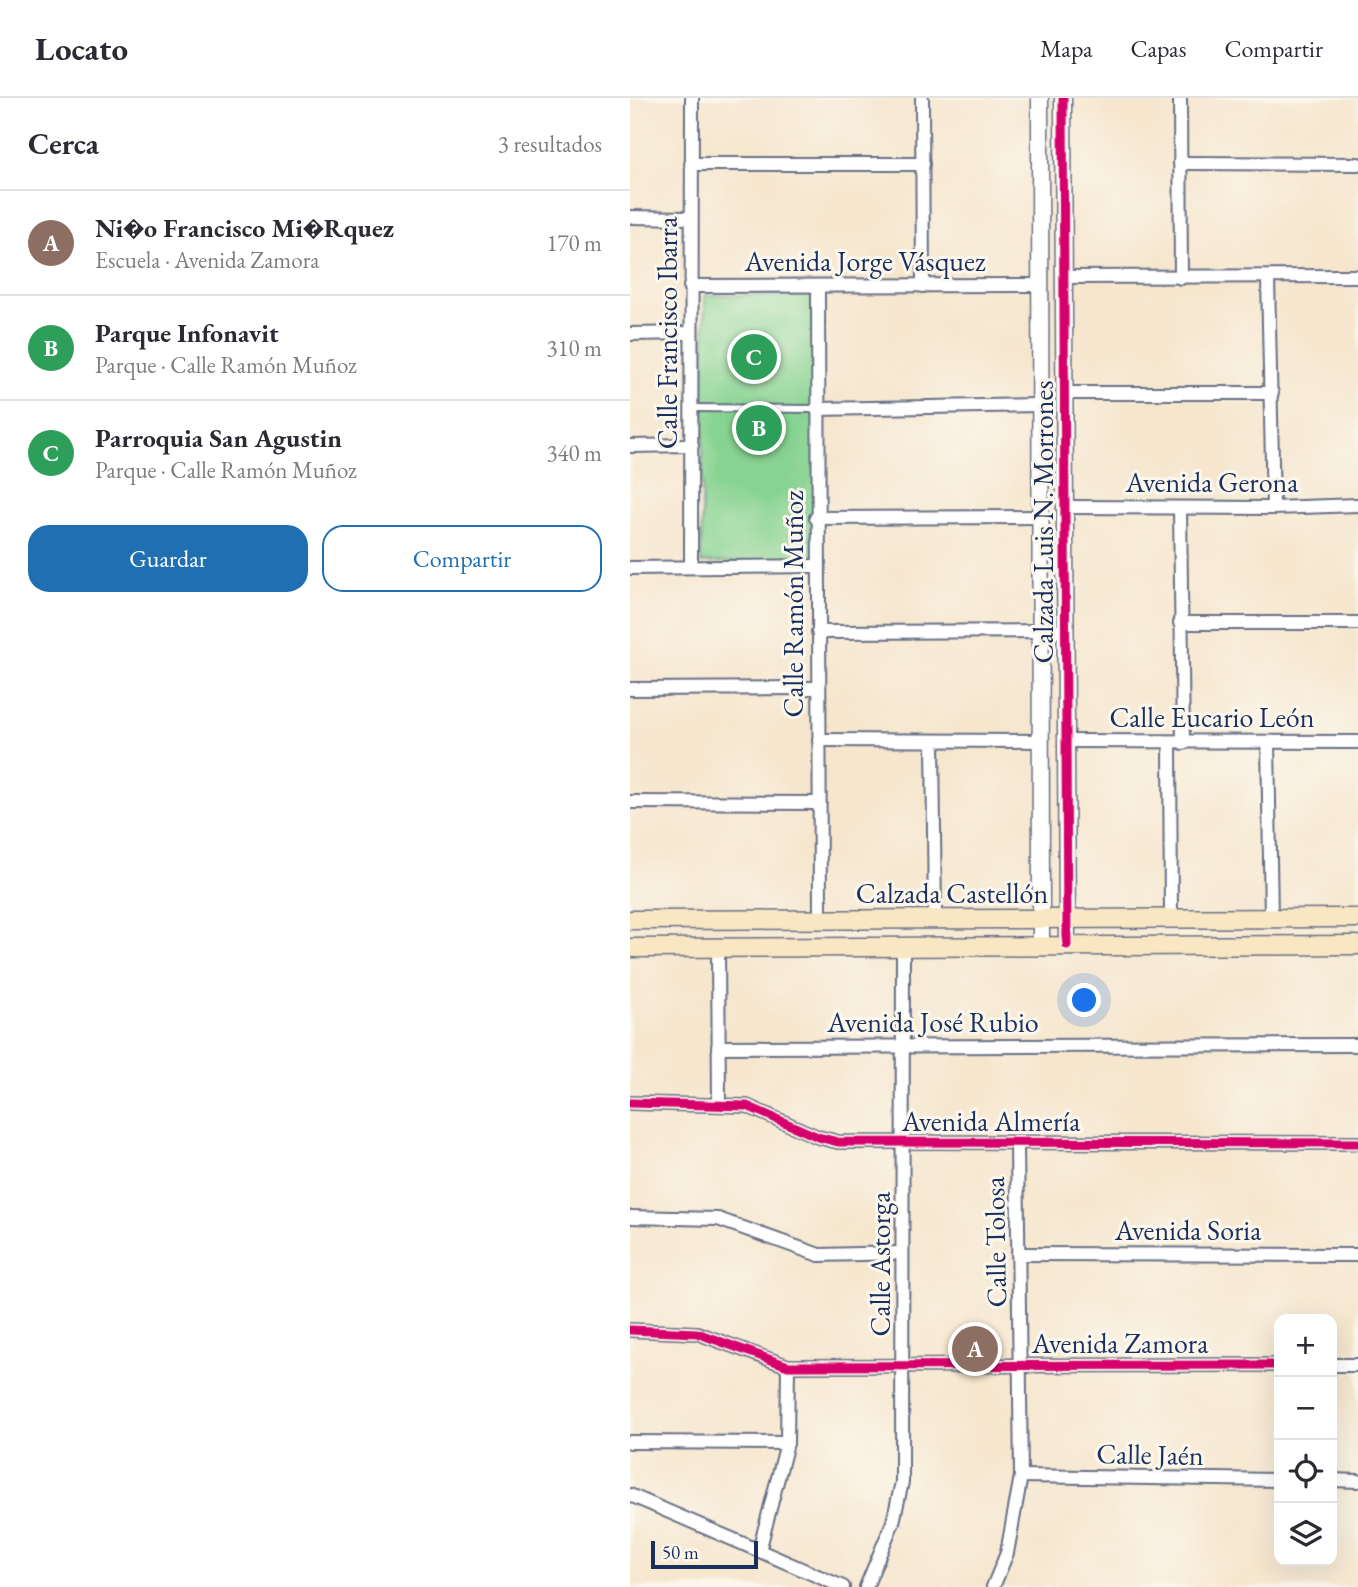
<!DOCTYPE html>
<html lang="es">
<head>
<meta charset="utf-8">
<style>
  body { margin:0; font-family:"EB Garamond",serif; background:#f2f2f3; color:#2b2b33 }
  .controls { position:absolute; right:21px; bottom:21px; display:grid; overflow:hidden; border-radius:14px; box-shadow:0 7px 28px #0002 }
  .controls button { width:63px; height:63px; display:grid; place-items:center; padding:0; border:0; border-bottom:2px solid #e1e1e2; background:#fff; color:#2b2b33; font:35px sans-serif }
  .scale { position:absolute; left:21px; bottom:18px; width:107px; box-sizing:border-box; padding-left:7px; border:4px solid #1b2f5e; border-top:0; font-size:19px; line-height:24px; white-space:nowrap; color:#1b2f5e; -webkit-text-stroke:5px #fbf7ec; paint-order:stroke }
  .you { position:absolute; left:455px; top:903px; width:24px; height:24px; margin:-18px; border:5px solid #fff; border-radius:50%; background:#1a73e8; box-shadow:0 0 0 10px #1a73e833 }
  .badge { display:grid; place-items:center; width:46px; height:46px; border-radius:50%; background:#1f6fb2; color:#fff; font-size:23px; font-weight:700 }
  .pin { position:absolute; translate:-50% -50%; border:4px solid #fff; box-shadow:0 2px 7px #0006 }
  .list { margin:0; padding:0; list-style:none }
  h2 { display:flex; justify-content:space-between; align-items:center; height:91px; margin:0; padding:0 28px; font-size:30px }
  h2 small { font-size:23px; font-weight:400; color:#7c7c81 }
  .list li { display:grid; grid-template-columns:46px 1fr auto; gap:21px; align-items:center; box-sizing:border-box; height:105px; padding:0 28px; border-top:2px solid #e1e1e2 }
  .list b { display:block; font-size:26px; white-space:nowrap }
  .list p { margin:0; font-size:23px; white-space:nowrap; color:#7c7c81 }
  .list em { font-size:23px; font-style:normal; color:#7c7c81 }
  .actions { display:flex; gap:14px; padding:21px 28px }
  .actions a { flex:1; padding:16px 0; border:2px solid #1f6fb2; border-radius:21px; text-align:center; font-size:24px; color:#1f6fb2 }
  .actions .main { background:#1f6fb2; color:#fff }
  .icon { flex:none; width:38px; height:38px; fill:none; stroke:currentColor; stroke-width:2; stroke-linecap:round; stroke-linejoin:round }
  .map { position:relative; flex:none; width:728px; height:1489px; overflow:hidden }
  header { display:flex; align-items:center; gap:42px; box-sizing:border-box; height:98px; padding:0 35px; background:#fff; border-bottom:2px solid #e1e1e2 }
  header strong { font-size:33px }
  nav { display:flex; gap:38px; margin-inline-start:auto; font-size:24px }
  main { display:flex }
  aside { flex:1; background:#fff }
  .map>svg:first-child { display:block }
  .green { fill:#87d391; stroke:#518178; stroke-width:2 }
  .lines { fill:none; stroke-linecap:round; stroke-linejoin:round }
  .service-casing { stroke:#686f85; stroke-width:10 }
  .minor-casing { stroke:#686f85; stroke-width:16 }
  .tertiary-casing { stroke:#686f85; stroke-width:19 }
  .secondary-casing { stroke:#686f85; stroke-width:21 }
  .service { stroke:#fff; stroke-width:6 }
  .minor { stroke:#fff; stroke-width:12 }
  .tertiary { stroke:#fff; stroke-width:16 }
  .secondary { stroke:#f9e7c3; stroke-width:18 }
  .cycleway-casing { stroke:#fbf7ec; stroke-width:13 }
  .cycleway { stroke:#d6006c; stroke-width:9 }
  .labels { text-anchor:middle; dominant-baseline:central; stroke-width:6; stroke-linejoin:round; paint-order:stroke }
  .street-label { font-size:28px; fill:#1b2f5e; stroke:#fbf7ec }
</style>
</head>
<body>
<header>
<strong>Locato</strong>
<nav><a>Mapa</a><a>Capas</a><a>Compartir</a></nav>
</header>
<main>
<aside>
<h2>Cerca<small>3 resultados</small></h2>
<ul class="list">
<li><span class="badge" style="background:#8d6e63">A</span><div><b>Ni�o Francisco Mi�Rquez</b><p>Escuela · Avenida Zamora</p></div><em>170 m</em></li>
<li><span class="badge" style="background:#2e9e5b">B</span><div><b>Parque Infonavit</b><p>Parque · Calle Ramón Muñoz</p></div><em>310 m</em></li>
<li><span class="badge" style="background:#2e9e5b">C</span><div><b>Parroquia San Agustin</b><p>Parque · Calle Ramón Muñoz</p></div><em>340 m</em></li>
</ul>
<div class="actions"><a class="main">Guardar</a><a>Compartir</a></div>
</aside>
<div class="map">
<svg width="728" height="1489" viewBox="0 0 728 1489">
  <rect width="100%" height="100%" fill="#fbf7ec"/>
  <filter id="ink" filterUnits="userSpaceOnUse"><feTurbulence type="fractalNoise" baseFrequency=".0143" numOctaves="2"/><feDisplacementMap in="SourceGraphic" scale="14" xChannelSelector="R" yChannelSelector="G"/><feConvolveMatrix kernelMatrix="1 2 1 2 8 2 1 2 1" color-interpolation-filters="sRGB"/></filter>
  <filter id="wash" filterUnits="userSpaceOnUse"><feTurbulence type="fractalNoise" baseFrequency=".00686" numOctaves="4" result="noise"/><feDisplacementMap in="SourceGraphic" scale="28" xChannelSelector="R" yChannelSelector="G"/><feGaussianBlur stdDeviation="1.57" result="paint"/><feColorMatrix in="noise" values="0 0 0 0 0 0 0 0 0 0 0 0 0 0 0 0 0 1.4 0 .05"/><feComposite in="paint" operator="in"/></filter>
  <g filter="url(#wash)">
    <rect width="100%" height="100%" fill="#f6e6ce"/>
    <polygon class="green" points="75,197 184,197 186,462 71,465"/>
  </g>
  <g filter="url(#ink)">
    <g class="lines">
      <g class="service-casing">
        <polyline id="service" points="62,310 186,311"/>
      </g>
      <g class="minor-casing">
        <g id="minor">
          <polyline points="292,0 293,188"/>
          <polyline points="550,0 551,180"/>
          <polyline points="550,65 728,66"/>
          <polyline points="61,66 293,66"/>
          <polyline points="0,119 61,120"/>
          <polyline points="433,179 728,178"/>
          <polyline points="638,180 643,410"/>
          <polyline points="60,188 410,187"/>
          <polyline points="188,189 190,822"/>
          <polyline points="0,236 60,235"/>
          <polyline points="435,295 642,295"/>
          <polyline points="186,311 411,307"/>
          <polyline points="0,348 62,347"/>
          <polyline points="436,409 643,410 728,407"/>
          <polyline points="550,410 553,645"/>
          <polyline points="186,420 410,419"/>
          <polyline points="61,469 62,0"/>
          <polyline points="0,470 186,468"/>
          <polyline points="550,525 728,525"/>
          <polyline points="188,534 436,533"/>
          <polyline points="0,591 189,590"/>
          <polyline points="189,642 412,643"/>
          <polyline points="303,643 305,821"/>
          <polyline points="436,643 728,644"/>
          <polyline points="638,644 641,819"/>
          <polyline points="540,645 541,820"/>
          <polyline points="0,704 189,705"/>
          <polyline points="88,850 89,1005"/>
          <polyline points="88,949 728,947"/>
          <polyline points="0,1005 117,1008 188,1039 208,1044 728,1045"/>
          <polyline points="0,1119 88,1121 189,1157 272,1155"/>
          <polyline points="388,1156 728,1157"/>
          <polyline points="0,1232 67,1235 158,1268 649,1267"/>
          <polyline points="702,1267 728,1267"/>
          <polyline points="0,1344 157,1345"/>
          <polyline points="391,1378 649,1382"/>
          <polyline points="702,1382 728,1383"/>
          <polyline points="0,1397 213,1489"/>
          <polyline points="129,1453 157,1345 158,1268"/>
          <polyline points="236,1489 263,1424 272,1384 273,849"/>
          <polyline points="363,1489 377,1455 391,1378 387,1046"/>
        </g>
      </g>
      <g class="tertiary-casing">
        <g id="tertiary">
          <polyline points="410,0 411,847"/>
          <polyline points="433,0 437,847"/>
        </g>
      </g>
      <g class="secondary-casing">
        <g id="secondary">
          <polyline points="0,822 728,820"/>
          <polyline points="0,850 728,847"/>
        </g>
      </g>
      <use href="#service" class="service"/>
      <use href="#minor" class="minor"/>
      <use href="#tertiary" class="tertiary"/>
      <use href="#secondary" class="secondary"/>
      <g class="cycleway-casing">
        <g id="cycleway">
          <polyline points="433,0 437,847"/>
          <polyline points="0,1005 117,1008 188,1039 208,1044 728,1045"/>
          <polyline points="0,1232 67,1235 158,1268 649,1267"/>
        </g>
      </g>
      <use href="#cycleway" class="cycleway"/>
    </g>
  </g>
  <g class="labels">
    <g class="street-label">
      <text x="235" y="163">Avenida Jorge Vásquez</text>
      <text transform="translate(37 235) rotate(-90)">Calle Francisco Ibarra</text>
      <text x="582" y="384">Avenida Gerona</text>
      <text transform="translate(413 424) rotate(-90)">Calzada Luis N. Morrones</text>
      <text transform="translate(163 506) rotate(-90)">Calle Ramón Muñoz</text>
      <text x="582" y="619">Calle Eucario León</text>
      <text x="322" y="795">Calzada Castellón</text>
      <text x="303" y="924">Avenida José Rubio</text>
      <text x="361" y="1023">Avenida Almería</text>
      <text x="558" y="1132">Avenida Soria</text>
      <text transform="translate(365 1144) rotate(-91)">Calle Tolosa</text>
      <text transform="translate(250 1166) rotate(-90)">Calle Astorga</text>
      <text x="490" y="1245">Avenida Zamora</text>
      <text transform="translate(520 1356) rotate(1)">Calle Jaén</text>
    </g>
  </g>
</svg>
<div class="controls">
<button>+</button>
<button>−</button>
<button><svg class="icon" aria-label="locate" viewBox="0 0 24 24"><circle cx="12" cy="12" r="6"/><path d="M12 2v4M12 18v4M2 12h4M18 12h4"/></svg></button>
<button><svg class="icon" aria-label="layers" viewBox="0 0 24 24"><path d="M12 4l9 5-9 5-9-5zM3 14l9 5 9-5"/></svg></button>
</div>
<div class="scale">50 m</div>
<div class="you"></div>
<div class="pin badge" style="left:345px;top:1251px;background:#8d6e63">A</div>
<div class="pin badge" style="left:129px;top:330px;background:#2e9e5b">B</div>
<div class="pin badge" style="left:124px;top:259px;background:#2e9e5b">C</div>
</div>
</main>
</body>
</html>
